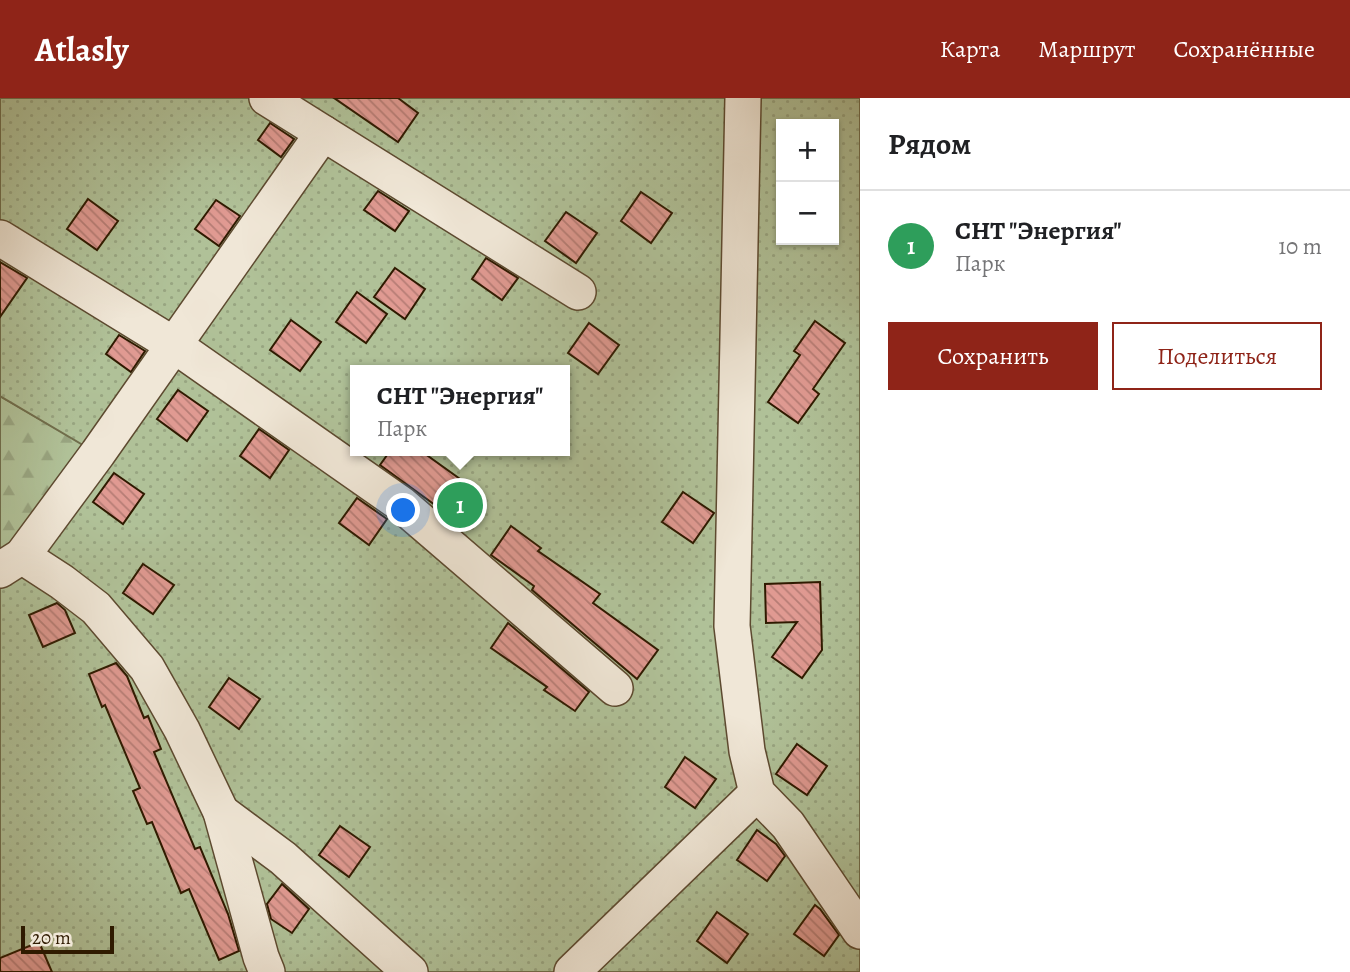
<!DOCTYPE html>
<html lang="ru">
<head>
<meta charset="utf-8">
<style>
  body { margin:0; font-family:Alegreya,serif; background:#f6f6f6; color:#202124 }
  .controls { position:absolute; right:21px; top:21px; display:grid; overflow:hidden; border-radius:0px; box-shadow:0 2px 5px #0004 }
  .controls button { width:63px; height:63px; display:grid; place-items:center; padding:0; border:0; border-bottom:2px solid #e0e0e0; background:#fff; color:#202124; font:35px sans-serif }
  .scale { position:absolute; left:21px; bottom:18px; width:93px; box-sizing:border-box; padding-left:7px; border:4px solid #2f1a00; border-top:0; font-size:19px; line-height:24px; white-space:nowrap; color:#2f1a00; -webkit-text-stroke:5px #f0e7d7; paint-order:stroke }
  .you { position:absolute; left:404px; top:413px; width:24px; height:24px; margin:-18px; border:5px solid #fff; border-radius:50%; background:#1a73e8; box-shadow:0 0 0 10px #1a73e833 }
  .badge { display:grid; place-items:center; width:46px; height:46px; border-radius:50%; background:#8f2418; color:#fff; font-size:23px; font-weight:700 }
  .pin { position:absolute; translate:-50% -50%; border:4px solid #fff; box-shadow:0 2px 7px #0006 }
  .popup { position:absolute; left:350px; top:267px; width:220px; height:91px; box-sizing:border-box; display:grid; place-content:center; border-radius:0px; background:#fff; filter:drop-shadow(0 2px 5px #0005); font-size:23px; white-space:nowrap; color:#757577 }
  .popup b { font-size:26px; color:#202124 }
  .popup::after { content:''; position:absolute; left:50%; top:100%; margin-left:-14px; border:14px solid transparent; border-top-color:#fff }
  .list { margin:0; padding:0; list-style:none }
  h2 { display:flex; justify-content:space-between; align-items:center; height:91px; margin:0; padding:0 28px; font-size:30px }
  h2 small { font-size:23px; font-weight:400; color:#757577 }
  .list li { display:grid; grid-template-columns:46px 1fr auto; gap:21px; align-items:center; box-sizing:border-box; height:112px; padding:0 28px; border-top:2px solid #e0e0e0 }
  .list b { display:block; font-size:26px; white-space:nowrap }
  .list p { margin:0; font-size:23px; white-space:nowrap; color:#757577 }
  .list em { font-size:23px; font-style:normal; color:#757577 }
  .actions { display:flex; gap:14px; padding:21px 28px }
  .actions a { flex:1; padding:16px 0; border:2px solid #8f2418; border-radius:0px; text-align:center; font-size:24px; color:#8f2418 }
  .actions .main { background:#8f2418; color:#fff }
  .map { position:relative; flex:none; width:860px; height:874px; overflow:hidden }
  header { display:flex; align-items:center; gap:42px; box-sizing:border-box; height:98px; padding:0 35px; background:#8f2418; color:#fff }
  header strong { font-size:33px }
  nav { display:flex; gap:38px; margin-inline-start:auto; font-size:24px }
  main { display:flex }
  aside { flex:1; background:#fff }
  .map>svg:first-child { display:block }
  .forest { fill:url(#forest-firs); stroke:#706e4c; stroke-width:2 }
  .garden { fill:url(#garden-dots); stroke:#706e4c; stroke-width:2; fill-rule:evenodd }
  .building { fill:url(#building-back-hatch); stroke:#2f1a00; stroke-width:2 }
  .lines { fill:none; stroke-linecap:round; stroke-linejoin:round }
  .minor-casing { stroke:#5d4a30; stroke-width:38 }
  .minor { stroke:#f0e7d7; stroke-width:35 }
</style>
</head>
<body>
<header>
<strong>Atlasly</strong>
<nav><a>Карта</a><a>Маршрут</a><a>Сохранённые</a></nav>
</header>
<main>
<div class="map">
<svg width="860" height="874" viewBox="0 0 860 874">
  <defs>
    <pattern id="forest-firs" width="22" height="20" patternUnits="userSpaceOnUse" patternTransform="scale(1.75)"><rect width="22" height="20" fill="#b0c198"/><path d="M5 1l3.5 6h-7zM16 11l3.5 6h-7z" fill="#98a581"/></pattern>
    <pattern id="garden-dots" width="8" height="8" patternUnits="userSpaceOnUse" patternTransform="scale(1.75)"><rect width="8" height="8" fill="#b0c198"/><path d="M2 2h.1M6 6h.1" fill="none" stroke="#98a581" stroke-width="1.8" stroke-linecap="round"/></pattern>
    <pattern id="building-back-hatch" width="6" height="6" patternUnits="userSpaceOnUse" patternTransform="scale(1.75)"><rect width="6" height="6" fill="#e09a92"/><path d="M-1 5l2 2M0 0l6 6M5-1l2 2" fill="none" stroke="#b67d75"/></pattern>
  </defs>
  <rect width="100%" height="100%" fill="#e8dac2"/>
  <filter id="stains"><feTurbulence type="fractalNoise" baseFrequency=".00286" numOctaves="4"/><feColorMatrix values="0 0 0 0 .2 0 0 0 0 .09 0 0 0 0 .02 0 0 0 .5 -.17"/></filter>
  <radialGradient id="worn" r=".72"><stop offset=".6" stop-color="#630" stop-opacity="0"/><stop offset="1" stop-color="#630" stop-opacity=".3"/></radialGradient>
  <polygon class="forest" points="0,298 98,355 0,472"/>
  <path class="garden" d="M0 0H860V874H0V472L98 356 0 298ZM781 26H834V142H781ZM355 272H565V353H355Z"/>
  <g class="building">
    <polygon points="334,0 398,0 418,15 398,44"/>
    <polygon points="270,25 294,41 281,59 258,42"/>
    <polygon points="378,93 409,113 395,133 364,112"/>
    <polygon points="641,94 672,115 651,145 621,123"/>
    <polygon points="88,101 118,123 97,152 67,131"/>
    <polygon points="216,102 240,118 219,148 195,131"/>
    <polygon points="566,114 597,135 576,165 545,143"/>
    <polygon points="486,160 518,180 502,202 472,181"/>
    <polygon points="0,164 27,180 0,219"/>
    <polygon points="395,170 425,191 405,221 374,199"/>
    <polygon points="357,194 387,216 366,245 336,224"/>
    <polygon points="291,222 321,244 300,273 270,252"/>
    <polygon points="815,223 845,245 813,291 819,296 798,325 768,304 800,257 794,253"/>
    <polygon points="589,225 619,247 598,276 568,255"/>
    <polygon points="119,237 145,253 131,274 106,256"/>
    <polygon points="178,292 208,313 187,343 157,321"/>
    <polygon points="259,331 289,352 270,380 240,358"/>
    <polygon points="390,353 421,353 467,386 446,415 380,367"/>
    <polygon points="114,375 144,396 123,426 93,404"/>
    <polygon points="683,394 714,415 693,445 662,424"/>
    <polygon points="357,400 387,421 369,447 339,425"/>
    <polygon points="511,428 541,450 538,453 600,496 593,505 658,552 637,581 532,492 534,488 491,457"/>
    <polygon points="143,466 174,487 153,516 123,495"/>
    <polygon points="820,484 822,552 802,580 772,559 797,524 766,525 765,486"/>
    <polygon points="57,505 65,512 75,535 43,549 29,517"/>
    <polygon points="508,525 589,594 575,613 544,592 547,589 491,550"/>
    <polygon points="116,565 127,578 144,620 148,618 161,651 154,654 195,751 200,749 228,816 239,853 219,862 189,791 181,795 152,724 147,726 133,693 140,690 105,607 102,609 89,576"/>
    <polygon points="229,580 260,601 239,631 209,609"/>
    <polygon points="797,646 827,668 807,697 776,676"/>
    <polygon points="685,659 716,681 695,710 665,689"/>
    <polygon points="340,728 370,749 349,779 319,757"/>
    <polygon points="757,732 776,746 785,758 767,783 737,762"/>
    <polygon points="282,786 309,811 292,835 271,821 267,806"/>
    <polygon points="815,807 820,811 839,837 824,858 794,836"/>
    <polygon points="717,814 748,836 727,865 697,843"/>
    <polygon points="39,844 52,874 0,874 0,860"/>
  </g>
  <g class="lines">
    <g class="minor-casing">
      <g id="minor">
        <polyline points="267,0 323,35"/>
        <polyline points="743,0 732,528 747,653 757,695 788,727 860,833"/>
        <polyline points="0,140 174,247 401,406 615,590"/>
        <polyline points="22,458 62,484 96,510 147,570 182,632 221,714 261,859 267,874"/>
        <polyline points="0,472 22,458 98,355 323,35 578,194"/>
        <polyline points="221,714 283,760 410,874"/>
        <polyline points="572,874 757,695"/>
      </g>
    </g>
    <use href="#minor" class="minor"/>
  </g>
  <rect width="100%" height="100%" filter="url(#stains)"/>
  <rect width="100%" height="100%" fill="url(#worn)"/>
</svg>
<div class="controls">
<button>+</button>
<button>−</button>
</div>
<div class="scale">20 m</div>
<div class="you"></div>
<div class="pin badge" style="left:460px;top:407px;background:#2e9e5b">1</div>
<div class="popup"><b>СНТ &quot;Энергия&quot;</b>Парк</div>
</div>
<aside>
<h2>Рядом<small></small></h2>
<ul class="list">
<li><span class="badge" style="background:#2e9e5b">1</span><div><b>СНТ &quot;Энергия&quot;</b><p>Парк</p></div><em>10 m</em></li>
</ul>
<div class="actions"><a class="main">Сохранить</a><a>Поделиться</a></div>
</aside>
</main>
</body>
</html>
